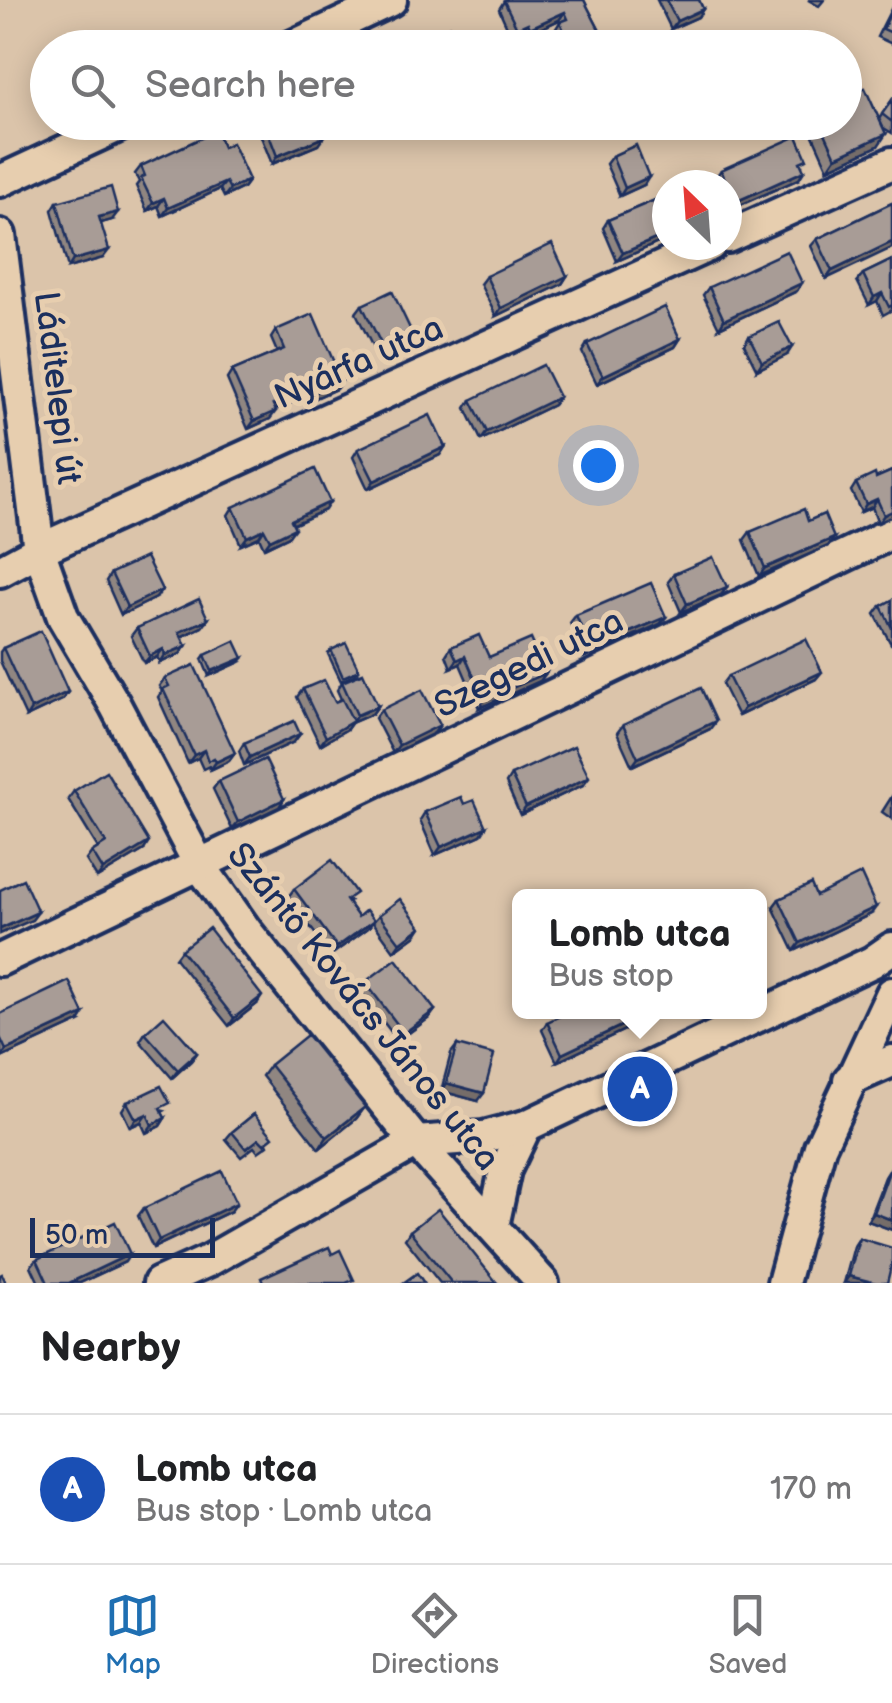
<!DOCTYPE html>
<html lang="en">
<head>
<meta charset="utf-8">
<style>
  body { margin:0; font-family:"Balsamiq Sans",sans-serif; background:#f2f2f2; color:#202124 }
  .compass { position:absolute; left:652px; top:170px; width:90px; height:90px; border-radius:50%; background:#fff; box-shadow:0 5px 25px #0003; rotate:335deg }
  .scale { position:absolute; left:30px; bottom:25px; width:185px; box-sizing:border-box; padding-left:10px; border:5px solid #1b2f5e; border-top:0; font-size:28px; line-height:35px; white-space:nowrap; color:#1b2f5e; -webkit-text-stroke:8px #e7ceaf; paint-order:stroke }
  .you { position:absolute; left:598px; top:465px; width:35px; height:35px; margin:-25px; border:8px solid #fff; border-radius:50%; background:#1a73e8; box-shadow:0 0 0 15px #1a73e833 }
  .badge { display:grid; place-items:center; width:65px; height:65px; border-radius:50%; background:#1f6fb2; color:#fff; font-size:32px; font-weight:700 }
  .pin { position:absolute; translate:-50% -50%; border:5px solid #fff; box-shadow:0 2px 10px #0006 }
  .popup { position:absolute; left:512px; top:889px; width:255px; height:130px; box-sizing:border-box; display:grid; place-content:center; border-radius:15px; background:#fff; filter:drop-shadow(0 2px 8px #0005); font-size:32px; white-space:nowrap; color:#757577 }
  .popup b { font-size:38px; color:#202124 }
  .popup::after { content:''; position:absolute; left:50%; top:100%; margin-left:-20px; border:20px solid transparent; border-top-color:#fff }
  .list { margin:0; padding:0; list-style:none }
  h2 { display:flex; justify-content:space-between; align-items:center; height:130px; margin:0; padding:0 40px; font-size:42px }
  h2 small { font-size:32px; font-weight:400; color:#757577 }
  .list li { display:grid; grid-template-columns:65px 1fr auto; gap:30px; align-items:center; box-sizing:border-box; height:150px; padding:0 40px; border-top:2px solid #e0e0e0 }
  .list b { display:block; font-size:38px; white-space:nowrap }
  .list p { margin:0; font-size:32px; white-space:nowrap; color:#757577 }
  .list em { font-size:32px; font-style:normal; color:#757577 }
  .icon { flex:none; width:55px; height:55px; fill:none; stroke:currentColor; stroke-width:2; stroke-linecap:round; stroke-linejoin:round }
  .map { position:relative; flex:none; width:892px; height:1283px; overflow:hidden }
  .search { position:absolute; background:#fff; box-shadow:0 5px 25px #0003; left:30px; right:30px; top:30px; height:110px; display:flex; align-items:center; gap:25px; box-sizing:border-box; padding:0 35px; border-radius:55px; color:#757577; font-size:38px }
  .sheet { height:280px; background:#fff }
  nav { display:flex; justify-content:space-around; align-items:center; box-sizing:border-box; height:140px; border-top:2px solid #e0e0e0; background:#fff; font-size:28px; color:#757577 }
  nav a { display:grid; justify-items:center; gap:5px }
  nav .on { color:#1f6fb2 }
  .map>svg:first-child { display:block }
  .lines { fill:none; stroke-linecap:round; stroke-linejoin:round }
  .minor-casing { stroke:#1b2f5e; stroke-width:38 }
  .minor { stroke:#e7ceaf; stroke-width:30 }
  .wall { fill:#908681; stroke:#1b2f5e; stroke-width:2.5 }
  .shaded-wall { fill:#766d69; stroke:#1b2f5e; stroke-width:2.5 }
  .building { fill:#a89c96; stroke:#1b2f5e; stroke-width:2.5 }
  .labels { text-anchor:middle; dominant-baseline:central; stroke-width:10; stroke-linejoin:round; paint-order:stroke }
  .street-label { font-size:35px; fill:#1b2f5e; stroke:#e7ceaf }
</style>
</head>
<body>
<div class="map">
<svg width="892" height="1283" viewBox="0 0 892 1283">
  <rect width="100%" height="100%" fill="#dbc4aa"/>
  <filter id="ink" filterUnits="userSpaceOnUse"><feTurbulence type="fractalNoise" baseFrequency=".01" numOctaves="2"/><feDisplacementMap in="SourceGraphic" scale="20" xChannelSelector="R" yChannelSelector="G"/><feConvolveMatrix kernelMatrix="1 2 1 2 8 2 1 2 1" color-interpolation-filters="sRGB"/></filter>
  <g filter="url(#ink)">
    <g class="lines">
      <g class="minor-casing">
        <g id="minor">
          <polyline points="289,48 391,0"/>
          <polyline points="0,181 127,122"/>
          <polyline points="0,235 39,550 63,617 115,705 199,864 247,932 416,1142 543,1283"/>
          <polyline points="727,237 892,163"/>
          <polyline points="0,571 39,550 710,245"/>
          <polyline points="0,960 892,533"/>
          <polyline points="849,1080 892,1061"/>
          <polyline points="493,1226 505,1170 526,1126"/>
          <polyline points="159,1283 210,1260 416,1142 484,1137 526,1126 872,962 892,948"/>
          <polyline points="783,1283 820,1147 892,993"/>
        </g>
      </g>
      <use href="#minor" class="minor"/>
    </g>
    <g class="wall">
      <polygon points="584,0 603,37 597,45 592,48 563,48 555,30 560,22 559,20 525,36 522,31 511,36 499,9 504,1"/>
      <polygon points="657,0 699,0 703,9 698,17 671,29"/>
      <polygon points="808,0 824,0 819,6"/>
      <polygon points="892,7 892,44 877,37"/>
      <polygon points="892,100 892,133 882,127 878,146 828,169 807,122 844,122 879,119"/>
      <polygon points="263,122 318,122 318,145 272,164 258,129"/>
      <polygon points="223,147 249,180 243,188 224,197 220,189 162,216 158,206 147,211 136,186 139,182 135,174 141,166"/>
      <polygon points="612,156 644,185 620,196 606,164"/>
      <polygon points="802,166 799,179 729,210 727,205 727,185 718,185 715,178 721,170"/>
      <polygon points="667,195 667,239 617,261 603,228 608,220"/>
      <polygon points="57,202 112,220 101,223 103,258 68,268 52,210"/>
      <polygon points="892,203 826,279 811,246 817,239"/>
      <polygon points="892,260 892,310 883,315 877,301 869,305 857,281 863,274"/>
      <polygon points="486,276 567,276 562,284 496,316 480,284"/>
      <polygon points="709,287 797,291 719,328 703,295"/>
      <polygon points="362,305 408,345 379,360 356,313"/>
      <polygon points="276,330 342,381 336,389 311,400 309,395 275,410 270,419 248,429 227,379 232,371 277,352 271,338"/>
      <polygon points="749,336 787,355 757,370 744,344"/>
      <polygon points="680,339 675,347 597,384 582,352 587,344"/>
      <polygon points="559,397 553,405 481,440 466,408 471,400"/>
      <polygon points="445,447 440,455 368,489 353,457 358,449"/>
      <polygon points="892,471 892,516 878,523 872,507 861,512 851,491 856,483 876,478"/>
      <polygon points="233,507 325,510 293,525 289,536 264,548 259,537 241,545 228,515"/>
      <polygon points="808,521 828,546 759,576 744,540 750,532"/>
      <polygon points="111,573 156,598 121,615 106,581"/>
      <polygon points="674,574 721,595 681,612 668,582"/>
      <polygon points="892,600 892,644 891,644 875,614 881,606"/>
      <polygon points="576,615 666,617 660,624 585,657 570,623"/>
      <polygon points="208,619 202,627 181,637 186,646 180,654 160,663 157,657 144,663 131,636 137,628"/>
      <polygon points="451,647 546,673 540,681 479,708 460,664 451,668 446,655"/>
      <polygon points="3,648 68,692 62,700 26,717 0,661 0,652"/>
      <polygon points="331,650 359,670 356,674 341,681 328,654"/>
      <polygon points="205,655 240,662 209,676 202,659"/>
      <polygon points="728,676 816,679 738,716 722,684"/>
      <polygon points="165,678 235,753 229,761 210,770 209,766 203,769 198,758 188,763 158,697 162,691 159,686"/>
      <polygon points="342,682 378,706 372,714 351,723 347,729 320,745 297,697 303,689 335,702 341,699 337,690"/>
      <polygon points="381,710 440,725 434,733 393,753 375,718"/>
      <polygon points="623,725 710,729 632,766 617,733"/>
      <polygon points="300,734 294,742 244,765 239,751 244,743"/>
      <polygon points="511,775 583,785 520,815 506,783"/>
      <polygon points="219,781 284,799 279,807 232,829 213,789"/>
      <polygon points="74,791 144,850 97,878 86,860 92,852 98,848 68,799"/>
      <polygon points="892,796 892,819 882,812"/>
      <polygon points="464,804 481,835 435,855 420,820 425,812"/>
      <polygon points="294,889 350,901 348,903 358,917 374,920 368,928 331,955 288,897"/>
      <polygon points="816,896 871,914 794,951 773,907 779,899"/>
      <polygon points="379,915 416,935 394,951 373,922"/>
      <polygon points="181,950 257,1004 229,1026 175,958"/>
      <polygon points="365,982 435,1010 429,1018 398,1041 359,990"/>
      <polygon points="0,1014 79,1022 1,1058"/>
      <polygon points="547,1022 635,1025 557,1062 542,1030"/>
      <polygon points="145,1033 197,1053 191,1061 172,1078 140,1041"/>
      <polygon points="457,1045 478,1101 441,1091 451,1053"/>
      <polygon points="270,1065 365,1107 356,1119 319,1149 262,1076"/>
      <polygon points="127,1102 164,1111 162,1112 165,1118 160,1126 146,1133 141,1122 130,1127 122,1110"/>
      <polygon points="254,1114 268,1145 258,1152 254,1147 241,1157 226,1139 232,1132"/>
      <polygon points="890,1169 892,1230 868,1221 885,1177"/>
      <polygon points="144,1208 231,1211 153,1248 138,1216"/>
      <polygon points="410,1231 497,1283 440,1283 405,1239"/>
      <polygon points="859,1238 887,1283 844,1283 854,1246"/>
      <polygon points="37,1259 125,1262 80,1283 39,1283 31,1266"/>
    </g>
    <g class="shaded-wall">
      <polygon points="703,9 698,17 671,29 677,21"/>
      <polygon points="565,12 559,20 525,36 530,28"/>
      <polygon points="528,23 522,31 511,36 517,28"/>
      <polygon points="603,37 597,45 592,48 580,48"/>
      <polygon points="886,134 878,146 828,169 836,157"/>
      <polygon points="324,137 318,145 272,164 277,156"/>
      <polygon points="804,171 799,179 729,210 735,202"/>
      <polygon points="649,177 644,185 620,196 625,188"/>
      <polygon points="249,180 243,188 224,197 230,189"/>
      <polygon points="226,182 220,189 162,216 168,208"/>
      <polygon points="164,198 158,206 147,211 153,203"/>
      <polygon points="118,212 112,220 94,225 99,217"/>
      <polygon points="667,234 667,239 617,261 623,253"/>
      <polygon points="892,242 892,248 826,279 832,271"/>
      <polygon points="109,250 103,258 68,268 73,260"/>
      <polygon points="567,276 562,284 496,316 501,308"/>
      <polygon points="802,283 797,291 719,328 724,320"/>
      <polygon points="882,293 877,301 869,305 874,297"/>
      <polygon points="414,337 408,345 379,360 385,352"/>
      <polygon points="680,339 675,347 597,384 603,376"/>
      <polygon points="792,347 787,355 757,370 762,362"/>
      <polygon points="342,381 336,389 311,400 316,392"/>
      <polygon points="315,387 309,395 268,413 273,405"/>
      <polygon points="559,397 553,405 481,440 487,432"/>
      <polygon points="276,411 270,419 248,429 254,421"/>
      <polygon points="445,447 440,455 368,489 374,481"/>
      <polygon points="877,499 872,507 861,512 866,504"/>
      <polygon points="330,502 325,510 285,528 291,520"/>
      <polygon points="892,511 892,516 878,523 884,515"/>
      <polygon points="295,528 289,536 264,548 270,540"/>
      <polygon points="264,529 259,537 241,545 247,537"/>
      <polygon points="834,538 828,546 759,576 765,568"/>
      <polygon points="727,587 721,595 681,612 687,604"/>
      <polygon points="162,590 156,598 121,615 127,607"/>
      <polygon points="666,617 660,624 585,657 590,649"/>
      <polygon points="208,619 202,627 174,640 179,632"/>
      <polygon points="186,646 180,654 160,663 165,655"/>
      <polygon points="163,649 157,657 144,663 150,656"/>
      <polygon points="465,656 460,664 451,668 457,660"/>
      <polygon points="243,658 240,662 209,676 212,671"/>
      <polygon points="822,672 816,679 738,716 744,708"/>
      <polygon points="546,673 540,681 479,708 484,700"/>
      <polygon points="68,692 62,700 26,717 31,709"/>
      <polygon points="378,706 372,714 351,723 357,715"/>
      <polygon points="353,721 347,729 320,745 326,737"/>
      <polygon points="716,721 710,729 632,766 638,758"/>
      <polygon points="440,725 434,733 393,753 399,745"/>
      <polygon points="300,734 294,742 244,765 250,757"/>
      <polygon points="204,750 198,758 188,763 194,755"/>
      <polygon points="235,753 229,761 210,770 216,762"/>
      <polygon points="589,777 583,785 520,815 526,807"/>
      <polygon points="284,799 279,807 232,829 238,822"/>
      <polygon points="486,827 481,835 435,855 441,847"/>
      <polygon points="149,842 144,850 97,878 103,870"/>
      <polygon points="876,907 871,914 794,951 800,943"/>
      <polygon points="38,912 32,920 0,934 0,929"/>
      <polygon points="374,920 368,928 331,955 337,947"/>
      <polygon points="421,927 416,935 394,951 400,943"/>
      <polygon points="262,996 257,1004 229,1026 234,1018"/>
      <polygon points="435,1010 429,1018 398,1041 404,1033"/>
      <polygon points="84,1014 79,1022 1,1058 6,1050"/>
      <polygon points="640,1017 635,1025 557,1062 562,1054"/>
      <polygon points="197,1053 191,1061 172,1078 178,1070"/>
      <polygon points="446,1083 484,1093 478,1101 441,1091"/>
      <polygon points="365,1107 356,1119 319,1149 327,1137"/>
      <polygon points="147,1114 141,1122 130,1127 136,1119"/>
      <polygon points="165,1118 160,1126 146,1133 152,1125"/>
      <polygon points="237,1203 231,1211 153,1248 159,1240"/>
      <polygon points="874,1213 892,1220 892,1230 868,1221"/>
      <polygon points="130,1254 125,1262 80,1283 69,1283"/>
      <polygon points="849,1276 876,1283 844,1283"/>
    </g>
    <g class="building">
      <polygon points="507,0 584,0 603,37 580,48 572,48 560,22 568,19 565,12 530,28 528,23 517,28 504,1"/>
      <polygon points="666,0 699,0 703,9 677,21"/>
      <polygon points="892,10 892,33 883,29"/>
      <polygon points="450,26 461,48 406,48"/>
      <polygon points="865,88 886,134 836,157 820,122 844,122 844,97"/>
      <polygon points="892,100 892,122 882,114"/>
      <polygon points="264,122 318,122 324,137 277,156"/>
      <polygon points="216,131 223,147 232,143 249,180 230,189 226,182 168,208 164,198 153,203 141,178 145,176 141,166"/>
      <polygon points="797,136 807,159 800,162 804,171 735,202 721,170"/>
      <polygon points="636,145 649,177 625,188 612,156"/>
      <polygon points="111,187 118,212 99,217 109,250 73,260 57,202"/>
      <polygon points="667,195 667,234 623,253 608,220"/>
      <polygon points="892,203 892,242 832,271 817,239"/>
      <polygon points="552,244 567,276 501,308 486,276"/>
      <polygon points="787,251 802,283 724,320 709,287"/>
      <polygon points="892,260 892,305 889,307 882,293 874,297 863,274"/>
      <polygon points="392,291 414,337 385,352 362,305"/>
      <polygon points="665,307 680,339 603,376 587,344"/>
      <polygon points="313,314 342,381 316,392 315,387 273,405 276,411 254,421 232,371 284,349 276,330"/>
      <polygon points="779,322 792,347 762,362 749,336"/>
      <polygon points="543,365 559,397 487,432 471,400"/>
      <polygon points="430,415 445,447 374,481 358,449"/>
      <polygon points="315,469 330,502 291,520 295,528 270,540 264,529 247,537 233,507"/>
      <polygon points="892,471 892,511 884,515 877,499 866,504 856,483 875,474 876,478"/>
      <polygon points="804,509 808,521 824,514 834,538 765,568 750,532"/>
      <polygon points="146,557 162,590 127,607 111,573"/>
      <polygon points="713,557 727,587 687,604 674,574"/>
      <polygon points="651,583 666,617 590,649 576,615"/>
      <polygon points="199,599 208,619 179,632 186,646 165,655 163,649 150,656 137,628"/>
      <polygon points="892,600 892,628 881,606"/>
      <polygon points="41,631 68,692 31,709 3,648"/>
      <polygon points="479,635 489,657 531,639 546,673 484,700 465,656 457,660 451,647"/>
      <polygon points="806,639 822,672 744,708 728,676"/>
      <polygon points="235,641 243,658 212,671 205,655"/>
      <polygon points="346,643 359,670 343,677 331,650"/>
      <polygon points="194,665 235,753 216,762 214,758 208,761 204,750 194,755 163,689 169,686 165,678"/>
      <polygon points="363,673 378,706 357,715 342,682"/>
      <polygon points="324,680 335,702 342,699 353,721 326,737 303,689"/>
      <polygon points="701,688 716,721 638,758 623,725"/>
      <polygon points="422,690 440,725 399,745 381,710"/>
      <polygon points="294,721 300,734 250,757 244,743"/>
      <polygon points="574,746 589,777 526,807 511,775"/>
      <polygon points="265,759 284,799 238,822 219,781"/>
      <polygon points="106,771 149,842 103,870 92,852 106,843 74,791"/>
      <polygon points="461,797 464,804 474,800 486,827 441,847 425,812"/>
      <polygon points="332,860 356,893 346,900 358,917 366,910 374,920 337,947 294,889"/>
      <polygon points="861,874 876,907 800,943 779,899 811,884 816,896"/>
      <polygon points="23,879 38,912 0,929 0,890"/>
      <polygon points="400,899 421,927 400,943 379,915"/>
      <polygon points="209,928 262,996 234,1018 181,950"/>
      <polygon points="396,959 435,1010 404,1033 365,982"/>
      <polygon points="69,981 84,1014 6,1050 0,1037 0,1014"/>
      <polygon points="568,1012 638,1012 640,1017 562,1054 547,1022"/>
      <polygon points="164,1016 197,1053 178,1070 145,1033"/>
      <polygon points="307,1035 365,1107 327,1137 270,1065"/>
      <polygon points="457,1045 494,1055 484,1093 446,1083"/>
      <polygon points="161,1086 170,1103 160,1108 165,1118 152,1125 147,1114 136,1119 127,1102"/>
      <polygon points="254,1114 273,1137 264,1144 259,1139 246,1149 232,1132"/>
      <polygon points="890,1169 892,1170 892,1220 874,1213"/>
      <polygon points="222,1171 237,1203 159,1240 144,1208"/>
      <polygon points="438,1209 497,1283 452,1283 410,1231"/>
      <polygon points="115,1222 130,1254 69,1283 48,1283 37,1259"/>
      <polygon points="859,1238 892,1248 892,1262 887,1283 876,1283 849,1276"/>
      <polygon points="329,1247 332,1254 340,1250 354,1280 346,1283 263,1283 261,1278"/>
      <polygon points="417,1273 424,1283 403,1283"/>
      <polygon points="2,1274 6,1283 0,1283 0,1275"/>
    </g>
  </g>
  <g class="labels">
    <g class="street-label">
      <text transform="translate(359 363) rotate(-24)">Nyárfa utca</text>
      <text transform="translate(57 388) rotate(83)">Láditelepi út</text>
      <text transform="translate(529 664) rotate(-26)">Szegedi utca</text>
      <text transform="translate(363 1007) rotate(51)">Szántó Kovács János utca</text>
    </g>
  </g>
</svg>
<svg class="compass" viewBox="-18 -18 36 36"><path d="M0-13l5 13h-10z" fill="#e53935"/><path d="M0 13l5-13h-10z" fill="#757577"/></svg>
<div class="scale">50 m</div>
<div class="you"></div>
<div class="pin badge" style="left:640px;top:1089px;background:#1a4fb4">A</div>
<div class="popup"><b>Lomb utca</b>Bus stop</div>
<div class="search"><svg class="icon" aria-label="search" viewBox="0 0 24 24"><circle cx="10" cy="10" r="6"/><path d="M15 15l6 6"/></svg>Search here</div>
</div>
<section class="sheet">
<h2>Nearby<small></small></h2>
<ul class="list">
<li><span class="badge" style="background:#1a4fb4">A</span><div><b>Lomb utca</b><p>Bus stop · Lomb utca</p></div><em>170 m</em></li>
</ul>
</section>
<nav>
<a class="on"><svg class="icon" aria-label="map" viewBox="0 0 24 24"><path d="M3 6l6-2 6 2 6-2v14l-6 2-6-2-6 2zM9 4v14M15 6v14"/></svg>Map</a>
<a><svg class="icon" aria-label="directions" viewBox="0 0 24 24"><path d="M12 3l9 9-9 9-9-9zM9 14v-3h6M13 9l2 2-2 2"/></svg>Directions</a>
<a><svg class="icon" aria-label="saved" viewBox="0 0 24 24"><path d="M7 4h10v16l-5-4-5 4z"/></svg>Saved</a>
</nav>
</body>
</html>
